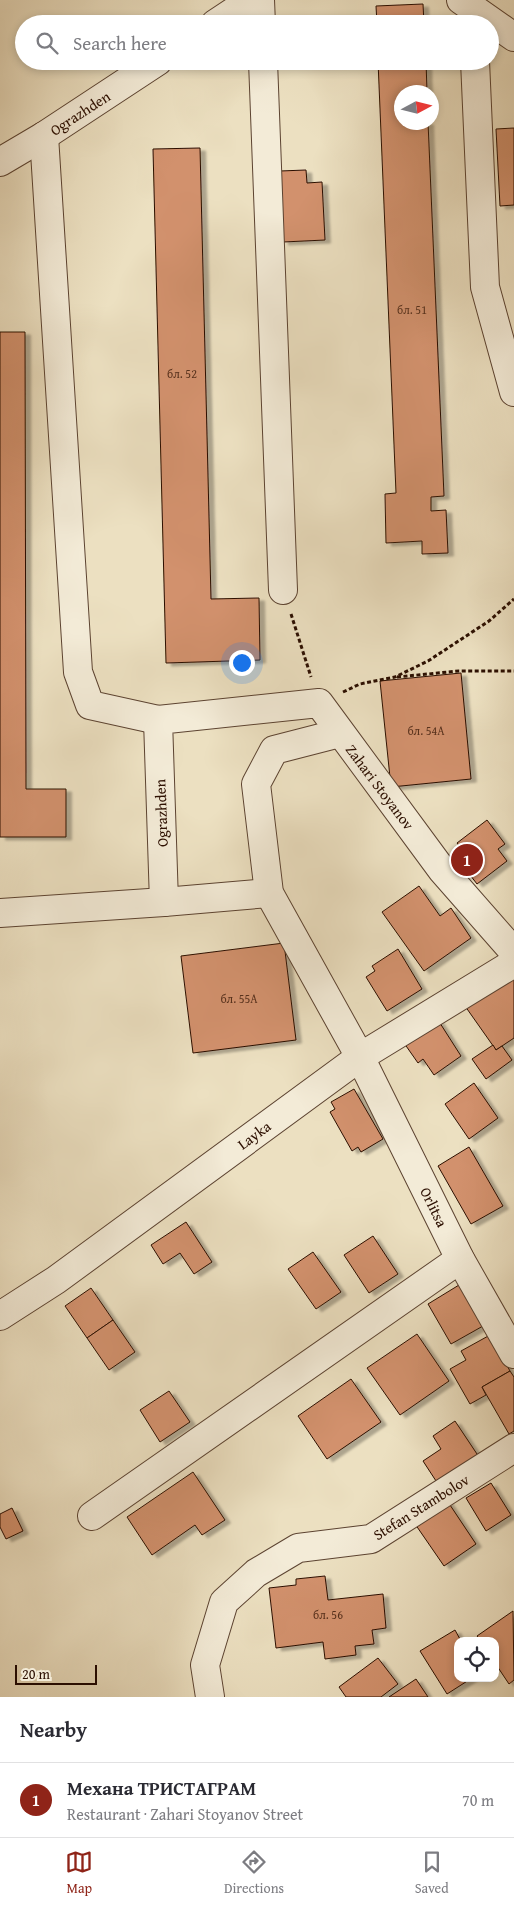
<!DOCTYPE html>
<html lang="en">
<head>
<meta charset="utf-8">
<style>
  body { margin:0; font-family:"Gentium Book Plus",serif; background:#f7f7f7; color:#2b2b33 }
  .controls { position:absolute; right:15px; bottom:15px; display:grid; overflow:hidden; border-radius:10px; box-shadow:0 2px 8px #0003 }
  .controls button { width:45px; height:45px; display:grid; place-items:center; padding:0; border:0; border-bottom:1px solid #e1e1e2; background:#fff; color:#2b2b33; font:25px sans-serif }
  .compass { position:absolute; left:394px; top:85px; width:45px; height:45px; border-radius:50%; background:#fff; box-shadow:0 2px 8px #0003; rotate:83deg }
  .scale { position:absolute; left:15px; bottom:12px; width:82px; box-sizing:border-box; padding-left:5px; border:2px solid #2c0f01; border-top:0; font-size:14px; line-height:18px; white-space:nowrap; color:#2c0f01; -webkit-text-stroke:4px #f3ebd7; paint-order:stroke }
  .you { position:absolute; left:241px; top:662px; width:18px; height:18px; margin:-12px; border:4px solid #fff; border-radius:50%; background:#1a73e8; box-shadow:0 0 0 8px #1a73e833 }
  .badge { display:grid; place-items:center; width:32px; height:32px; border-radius:50%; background:#8f2418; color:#fff; font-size:16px; font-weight:700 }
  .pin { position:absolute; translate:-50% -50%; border:2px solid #fff; box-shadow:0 1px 5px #0006 }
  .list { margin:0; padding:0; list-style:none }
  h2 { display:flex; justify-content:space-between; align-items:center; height:65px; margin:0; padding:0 20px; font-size:21px }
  h2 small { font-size:16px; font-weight:400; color:#7c7c81 }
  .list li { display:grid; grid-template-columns:32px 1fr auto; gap:15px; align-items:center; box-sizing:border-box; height:75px; padding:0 20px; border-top:1px solid #e1e1e2 }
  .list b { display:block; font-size:19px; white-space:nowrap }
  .list p { margin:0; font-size:16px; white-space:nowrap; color:#7c7c81 }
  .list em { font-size:16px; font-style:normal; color:#7c7c81 }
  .icon { flex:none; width:28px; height:28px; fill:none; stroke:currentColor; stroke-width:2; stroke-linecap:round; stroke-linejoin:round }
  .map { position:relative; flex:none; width:514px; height:1697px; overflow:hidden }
  .search { position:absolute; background:#fff; box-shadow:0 2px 8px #0003; left:15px; right:15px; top:15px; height:55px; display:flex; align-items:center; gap:12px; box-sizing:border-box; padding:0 18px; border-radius:28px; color:#7c7c81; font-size:19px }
  .sheet { height:140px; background:#fff }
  nav { display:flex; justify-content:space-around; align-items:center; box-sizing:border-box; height:70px; border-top:1px solid #e1e1e2; background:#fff; font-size:14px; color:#7c7c81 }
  nav a { display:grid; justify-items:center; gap:2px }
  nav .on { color:#8f2418 }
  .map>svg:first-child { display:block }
  .building { fill:#d2916d; stroke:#2c0f01; filter:url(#shadow) }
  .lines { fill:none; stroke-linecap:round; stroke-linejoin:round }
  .minor-casing { stroke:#5c4331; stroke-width:30 }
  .path { stroke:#2c0f01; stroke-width:3; stroke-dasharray:4 2.5; stroke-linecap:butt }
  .minor { stroke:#f3ebd7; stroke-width:28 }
  .labels { text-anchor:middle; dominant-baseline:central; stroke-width:4.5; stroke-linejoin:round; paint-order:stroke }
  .number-label { font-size:12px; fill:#56301c }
  .street-label { font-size:15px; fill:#2c0f01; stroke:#f3ebd7 }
</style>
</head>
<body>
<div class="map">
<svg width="514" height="1697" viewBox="0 0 514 1697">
  <defs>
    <filter id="shadow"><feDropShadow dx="5.5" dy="3" stdDeviation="1" flood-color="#0004"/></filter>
  </defs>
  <rect width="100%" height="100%" fill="#ece0c1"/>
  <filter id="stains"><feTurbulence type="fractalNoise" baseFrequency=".004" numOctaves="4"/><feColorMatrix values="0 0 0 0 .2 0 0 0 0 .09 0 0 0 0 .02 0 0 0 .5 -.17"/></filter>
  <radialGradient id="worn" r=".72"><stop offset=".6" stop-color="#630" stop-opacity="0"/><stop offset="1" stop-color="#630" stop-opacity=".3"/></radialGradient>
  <g class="building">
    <polygon points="423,4 424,24 377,24 376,6"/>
    <polygon points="378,61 426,61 427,92 402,92 402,122 428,122 444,496 431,497 431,511 446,510 448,553 422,554 422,541 386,543 385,494 396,493"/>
    <polygon points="514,128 514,205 500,206 496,129"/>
    <polygon points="200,148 211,599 259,598 260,660 166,663 153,149"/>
    <polygon points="306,170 307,183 322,182 325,240 283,242 280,171"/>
    <polygon points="0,332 25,332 26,789 66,789 66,837 0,837"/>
    <polygon points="461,673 471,779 391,787 380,681"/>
    <polygon points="487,820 505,844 498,849 507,861 477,884 457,858 465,853 457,843"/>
    <polygon points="419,886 440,916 451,908 471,938 424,971 382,912"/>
    <polygon points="284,943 296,1040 193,1053 181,956"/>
    <polygon points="398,949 422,989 387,1011 366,977 375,971 372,966"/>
    <polygon points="514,978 514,1038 496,1050 465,1006"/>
    <polygon points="438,1020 461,1056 434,1075 423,1059 418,1063 404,1043"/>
    <polygon points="493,1045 496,1050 502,1046 512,1060 486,1079 472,1059"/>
    <polygon points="474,1083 498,1118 469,1139 445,1104"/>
    <polygon points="354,1089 383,1139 361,1152 358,1147 352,1151 330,1112 335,1109 331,1102"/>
    <polygon points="469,1147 503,1206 471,1224 438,1166"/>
    <polygon points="186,1222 212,1262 194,1274 180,1253 163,1264 151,1245"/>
    <polygon points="373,1236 398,1274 369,1293 344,1255"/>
    <polygon points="313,1252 341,1292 316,1309 288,1269"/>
    <polygon points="459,1285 483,1326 451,1344 428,1304"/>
    <polygon points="91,1288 113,1320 87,1338 65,1306"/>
    <polygon points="113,1320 135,1352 109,1370 87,1338"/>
    <polygon points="417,1334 449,1381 400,1415 367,1368"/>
    <polygon points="490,1335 510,1371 482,1387 486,1395 470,1404 450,1369 466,1360 461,1351"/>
    <polygon points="510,1371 514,1377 514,1431 509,1434 482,1387"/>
    <polygon points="351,1379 381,1422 327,1459 298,1416"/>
    <polygon points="169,1391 190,1422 160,1442 140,1410"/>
    <polygon points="455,1421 479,1457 438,1484 423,1461 441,1449 433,1436"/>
    <polygon points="193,1472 225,1520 202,1535 195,1525 152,1555 127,1517"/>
    <polygon points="491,1483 511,1515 486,1531 466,1498"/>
    <polygon points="446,1499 476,1544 444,1566 413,1521"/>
    <polygon points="12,1508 23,1531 6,1539 0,1527 0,1514"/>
    <polygon points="325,1576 328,1600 383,1594 386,1628 372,1630 374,1644 355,1646 356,1655 325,1659 323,1642 276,1648 269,1588 296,1585 296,1579"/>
    <polygon points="513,1611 514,1680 509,1684 495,1663 495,1641 481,1641 477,1636"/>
    <polygon points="455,1630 461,1641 458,1641 458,1678 472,1678 447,1694 420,1651"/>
    <polygon points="378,1658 398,1684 381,1697 346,1697 339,1687"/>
    <polygon points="416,1679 428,1697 389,1697"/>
  </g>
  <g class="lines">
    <g class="minor-casing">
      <g id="minor">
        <polyline points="260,0 261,24"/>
        <polyline points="461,0 514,37"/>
        <polyline points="215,24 251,0"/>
        <polyline points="263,61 283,590"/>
        <polyline points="475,61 485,287 514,392"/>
        <polyline points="44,136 78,672 90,705 158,720"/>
        <polyline points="0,162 44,136 158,61"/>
        <polyline points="340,733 274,750 256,784 269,893 360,1057 460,1259 514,1354"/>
        <polyline points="164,902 269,893"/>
        <polyline points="0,913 164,902 158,720 319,703 442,870 514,952"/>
        <polyline points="0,1316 56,1280 360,1057 514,963"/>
        <polyline points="92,1516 460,1259"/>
        <polyline points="210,1697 205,1665 224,1602 256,1573 298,1548 371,1539 514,1448"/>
      </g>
    </g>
    <g class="path">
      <polyline points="291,614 311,677"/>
      <polyline points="397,677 459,671 514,671"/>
      <polyline points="343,692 360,684 395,677 428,661 489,621 514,599"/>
    </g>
    <use href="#minor" class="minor"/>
  </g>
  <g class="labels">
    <g class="number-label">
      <text x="412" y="309">бл. 51</text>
      <text x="182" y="373">бл. 52</text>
      <text x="426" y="730">бл. 54А</text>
      <text x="239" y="998">бл. 55А</text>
      <text x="328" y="1614">бл. 56</text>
    </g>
    <g class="street-label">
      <text transform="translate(80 113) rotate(-33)">Ograzhden</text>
      <text transform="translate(380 787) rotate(53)">Zahari Stoyanov</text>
      <text transform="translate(161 813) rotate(-92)">Ograzhden</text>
      <text transform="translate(254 1135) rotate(-36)">Layka</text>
      <text transform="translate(434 1207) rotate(64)">Orlitsa</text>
      <text transform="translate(421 1507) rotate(-32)">Stefan Stambolov</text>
    </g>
  </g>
  <rect width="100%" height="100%" filter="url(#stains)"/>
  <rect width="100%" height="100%" fill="url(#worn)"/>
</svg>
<div class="controls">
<button><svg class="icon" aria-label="locate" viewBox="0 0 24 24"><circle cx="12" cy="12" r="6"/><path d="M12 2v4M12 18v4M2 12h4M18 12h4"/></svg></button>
</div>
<svg class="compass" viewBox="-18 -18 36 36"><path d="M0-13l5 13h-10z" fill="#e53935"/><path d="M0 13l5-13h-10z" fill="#7c7c81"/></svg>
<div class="scale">20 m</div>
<div class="you"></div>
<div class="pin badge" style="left:467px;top:860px">1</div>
<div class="search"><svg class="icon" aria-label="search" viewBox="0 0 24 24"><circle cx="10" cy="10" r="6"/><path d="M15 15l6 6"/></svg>Search here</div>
</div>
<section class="sheet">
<h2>Nearby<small></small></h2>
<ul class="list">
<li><span class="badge">1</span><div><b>Механа ТРИСТАГРАМ</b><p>Restaurant · Zahari Stoyanov Street</p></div><em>70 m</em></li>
</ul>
</section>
<nav>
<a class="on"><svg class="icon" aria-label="map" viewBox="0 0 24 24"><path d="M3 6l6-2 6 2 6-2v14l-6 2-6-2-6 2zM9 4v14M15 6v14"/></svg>Map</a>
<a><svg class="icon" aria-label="directions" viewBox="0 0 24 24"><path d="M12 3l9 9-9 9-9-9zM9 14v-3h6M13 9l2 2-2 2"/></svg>Directions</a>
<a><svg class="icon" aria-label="saved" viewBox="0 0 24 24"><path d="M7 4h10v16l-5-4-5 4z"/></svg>Saved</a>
</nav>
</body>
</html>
